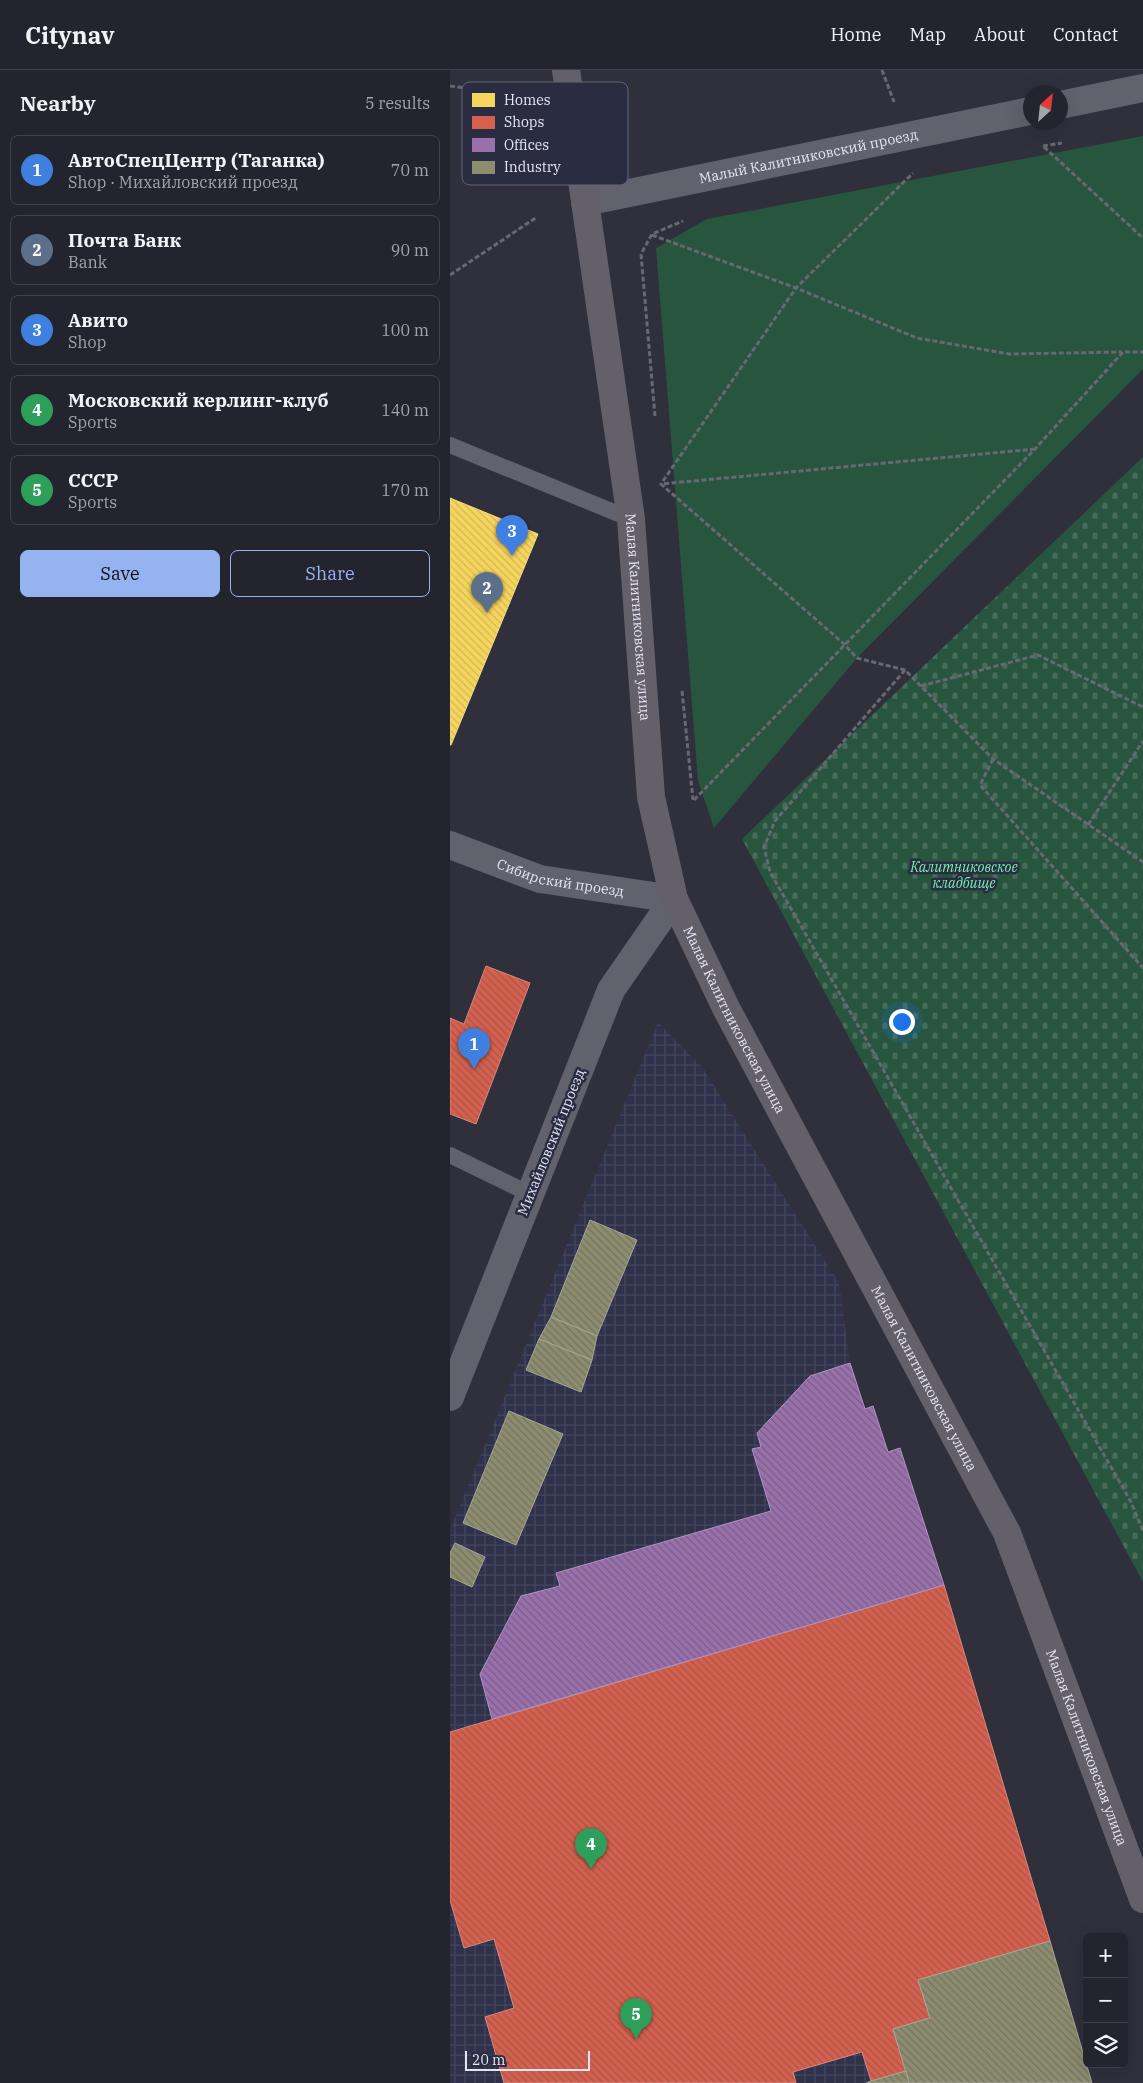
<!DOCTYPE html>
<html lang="en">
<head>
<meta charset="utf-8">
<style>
  body { margin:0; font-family:"IBM Plex Serif",serif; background:#2b2c35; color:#f1f3f6 }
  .controls { position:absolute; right:15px; bottom:15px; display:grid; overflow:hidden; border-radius:8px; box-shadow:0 5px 20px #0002 }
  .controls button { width:45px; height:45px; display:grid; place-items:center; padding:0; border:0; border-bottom:1px solid #404149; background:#23242d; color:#f1f3f6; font:25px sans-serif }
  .compass { position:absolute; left:573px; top:15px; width:45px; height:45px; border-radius:50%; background:#23242d; box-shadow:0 5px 20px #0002; rotate:27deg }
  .scale { position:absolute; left:15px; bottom:12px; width:125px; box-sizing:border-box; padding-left:5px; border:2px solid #e4e5f4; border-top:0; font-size:14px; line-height:18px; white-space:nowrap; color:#e4e5f4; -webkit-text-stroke:4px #2a2c41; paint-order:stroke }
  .you { position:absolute; left:451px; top:951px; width:18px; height:18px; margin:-12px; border:4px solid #fff; border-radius:50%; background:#1a73e8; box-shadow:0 0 0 8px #1a73e833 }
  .badge { display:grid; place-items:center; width:32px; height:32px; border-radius:50%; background:#95b2f1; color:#fff; font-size:16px; font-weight:700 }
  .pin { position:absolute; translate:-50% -41px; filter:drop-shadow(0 1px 2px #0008) }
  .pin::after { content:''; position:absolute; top:26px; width:18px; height:15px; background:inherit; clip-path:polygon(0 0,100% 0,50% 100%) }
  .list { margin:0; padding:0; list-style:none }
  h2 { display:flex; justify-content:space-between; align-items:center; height:65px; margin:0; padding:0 20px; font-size:21px }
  h2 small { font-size:16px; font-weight:400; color:#a3a4aa }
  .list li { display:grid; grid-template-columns:32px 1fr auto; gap:15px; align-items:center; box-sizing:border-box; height:70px; margin:0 10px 10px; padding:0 10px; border:1px solid #404149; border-radius:8px }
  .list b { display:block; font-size:19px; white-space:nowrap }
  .list p { margin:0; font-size:16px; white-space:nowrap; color:#a3a4aa }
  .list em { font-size:16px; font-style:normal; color:#a3a4aa }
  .actions { display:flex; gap:10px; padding:15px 20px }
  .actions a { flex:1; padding:11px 0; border:1px solid #95b2f1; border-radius:8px; text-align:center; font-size:18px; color:#95b2f1 }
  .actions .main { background:#95b2f1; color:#111 }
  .icon { flex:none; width:28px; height:28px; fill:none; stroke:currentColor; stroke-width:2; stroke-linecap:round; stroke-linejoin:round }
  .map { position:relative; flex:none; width:693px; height:2013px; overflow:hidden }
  header { display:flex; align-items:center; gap:30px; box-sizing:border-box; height:70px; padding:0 25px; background:#23242d; border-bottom:1px solid #404149 }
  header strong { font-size:24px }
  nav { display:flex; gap:28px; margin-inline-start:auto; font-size:18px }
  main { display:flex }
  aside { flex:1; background:#23242d }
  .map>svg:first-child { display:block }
  .industrial { fill:url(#industrial-grid) }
  .green { fill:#28553e }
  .cemetery { fill:url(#cemetery-stones) }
  .homes { fill:url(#homes-back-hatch); stroke:#f1da8a }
  .shops { fill:url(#shops-back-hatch); stroke:#da887f }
  .offices { fill:url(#offices-back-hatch); stroke:#b093c1 }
  .industry { fill:url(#industry-back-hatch); stroke:#a6a796 }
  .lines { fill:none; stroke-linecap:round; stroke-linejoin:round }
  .path { stroke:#676871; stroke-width:3; stroke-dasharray:5 2.5; stroke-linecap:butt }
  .lane { stroke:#61626c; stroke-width:16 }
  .street { stroke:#61626c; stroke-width:28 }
  .secondary { stroke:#64606a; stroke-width:28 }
  .labels { text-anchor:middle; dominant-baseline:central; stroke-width:5; stroke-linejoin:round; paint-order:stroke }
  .street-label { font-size:14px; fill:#e4e5f4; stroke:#2a2c41 }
  .park-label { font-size:14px; font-style:italic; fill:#72f1ab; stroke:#2a2c41 }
  .key { fill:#2a2c41; stroke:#626477; stroke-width:1 }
  .key-label { font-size:14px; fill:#e4e5f4 }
</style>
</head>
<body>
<header>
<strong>Citynav</strong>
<nav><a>Home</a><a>Map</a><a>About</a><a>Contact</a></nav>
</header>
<main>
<aside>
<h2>Nearby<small>5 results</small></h2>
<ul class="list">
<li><span class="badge" style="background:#3f7fe0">1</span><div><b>АвтоСпецЦентр (Таганка)</b><p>Shop · Михайловский проезд</p></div><em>70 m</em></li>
<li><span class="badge" style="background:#5c6f8a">2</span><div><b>Почта Банк</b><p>Bank</p></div><em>90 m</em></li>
<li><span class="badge" style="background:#3f7fe0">3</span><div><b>Авито</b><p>Shop</p></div><em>100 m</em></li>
<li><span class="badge" style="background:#2e9e5b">4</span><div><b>Московский керлинг-клуб</b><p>Sports</p></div><em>140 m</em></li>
<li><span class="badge" style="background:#2e9e5b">5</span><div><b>СССР</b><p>Sports</p></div><em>170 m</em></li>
</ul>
<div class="actions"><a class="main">Save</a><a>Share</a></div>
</aside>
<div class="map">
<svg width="693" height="2013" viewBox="0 0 693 2013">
  <defs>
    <pattern id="industrial-grid" width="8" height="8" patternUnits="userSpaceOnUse" patternTransform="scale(1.25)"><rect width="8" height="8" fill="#30324b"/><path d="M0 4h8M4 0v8" fill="none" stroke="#44465d"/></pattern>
    <pattern id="cemetery-stones" width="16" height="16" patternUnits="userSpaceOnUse" patternTransform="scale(1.25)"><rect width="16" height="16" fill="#28553e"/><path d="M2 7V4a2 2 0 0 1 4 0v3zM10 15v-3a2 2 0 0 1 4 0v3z" fill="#476d5a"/></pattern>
    <pattern id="homes-back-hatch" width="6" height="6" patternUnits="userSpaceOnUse" patternTransform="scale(1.25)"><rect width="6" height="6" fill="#f6d55c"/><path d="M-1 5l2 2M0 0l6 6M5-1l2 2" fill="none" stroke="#d2b858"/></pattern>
    <pattern id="shops-back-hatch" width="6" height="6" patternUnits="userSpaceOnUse" patternTransform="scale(1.25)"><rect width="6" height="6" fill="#d6604d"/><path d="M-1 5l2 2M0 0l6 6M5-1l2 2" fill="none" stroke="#a3574c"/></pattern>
    <pattern id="offices-back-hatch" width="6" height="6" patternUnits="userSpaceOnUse" patternTransform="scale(1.25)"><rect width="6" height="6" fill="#9970ab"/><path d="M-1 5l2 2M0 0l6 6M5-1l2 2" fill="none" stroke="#775f84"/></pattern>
    <pattern id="industry-back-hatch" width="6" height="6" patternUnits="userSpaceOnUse" patternTransform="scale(1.25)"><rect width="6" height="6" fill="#8c8c6e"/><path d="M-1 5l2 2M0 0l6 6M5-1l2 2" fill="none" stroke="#737361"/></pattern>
  </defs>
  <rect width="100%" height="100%" fill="#2f303c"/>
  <polygon class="industrial" points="208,952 252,997 389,1213 400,1293 415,1339 423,1336 438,1382 450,1378 494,1515 642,2013 0,2013 0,1460"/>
  <polygon class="green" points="693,66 693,299 407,588 264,758 248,711 206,178 257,149"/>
  <polygon class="cemetery" points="693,387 693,1512 292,769"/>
  <polygon class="homes" points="0,428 88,464 1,675 0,675"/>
  <g class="shops">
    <polygon points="36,896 80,913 26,1054 0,1044 0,948 14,954"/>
    <polygon points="494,1515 600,1871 468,1910 480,1948 443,1959 456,2001 421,2011 412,1982 343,2002 346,2013 54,2013 35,1947 64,1938 44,1869 14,1878 0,1830 0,1662"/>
  </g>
  <polygon class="offices" points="400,1293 415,1339 423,1336 438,1382 450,1378 494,1515 42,1649 30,1604 71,1526 110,1516 106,1503 321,1441 302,1379 311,1377 307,1363 360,1306"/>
  <g class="industry">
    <polygon points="140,1150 187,1170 147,1266 101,1247"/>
    <polygon points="101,1247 147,1266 142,1290 89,1269"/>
    <polygon points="89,1269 142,1290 131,1322 76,1300"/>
    <polygon points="59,1341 113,1364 66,1475 13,1453"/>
    <polygon points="5,1473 35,1487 22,1517 0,1507 0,1483"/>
    <polygon points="600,1871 642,2013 459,2013 443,1959 480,1948 468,1910"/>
    <polygon points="456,2001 459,2013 416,2013 421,2011"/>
  </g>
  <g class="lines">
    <g class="path">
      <polyline points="432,0 444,32"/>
      <polyline points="0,16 71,25"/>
      <polyline points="593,76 612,73"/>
      <polyline points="594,77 693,168"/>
      <polyline points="202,165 346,218 467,268 559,284 672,282"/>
      <polyline points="0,205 87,147"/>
      <polyline points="205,346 191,184 202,164 233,151"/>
      <polyline points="585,379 211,414 394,574 407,588 455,600 543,689 693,792"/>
      <polyline points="213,411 346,218 463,103"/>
      <polyline points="455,600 325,751 314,777 320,802 681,1432 693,1461"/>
      <polyline points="471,616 588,585 693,637"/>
      <polyline points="232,621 243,730"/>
      <polyline points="543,689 530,715 693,898"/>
      <polyline points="244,730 585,379 673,282 693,282"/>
      <polyline points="638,755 693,671"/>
    </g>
    <g class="lane">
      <polyline points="0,375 181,449"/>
      <polyline points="0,1085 80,1124"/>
    </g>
    <g class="street">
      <polyline points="610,35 693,18"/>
      <path id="s1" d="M135 132 580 41"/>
      <path id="s2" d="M0 775 90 809 224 829 161 920 0 1327"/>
    </g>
    <path class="secondary" id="s3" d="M116 0 181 449 201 727 224 829 276 938 557 1463 693 1829"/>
  </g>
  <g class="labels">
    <g class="street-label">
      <text stroke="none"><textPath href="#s1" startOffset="228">Малый Калитниковский проезд</textPath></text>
      <text stroke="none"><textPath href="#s3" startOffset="552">Малая Калитниковская улица</textPath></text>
      <text stroke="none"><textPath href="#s2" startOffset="116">Сибирский проезд</textPath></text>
      <text stroke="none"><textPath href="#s3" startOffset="972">Малая Калитниковская улица</textPath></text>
      <text transform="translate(101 1072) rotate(-68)">Михайловский проезд</text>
      <text stroke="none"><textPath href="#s3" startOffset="1378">Малая Калитниковская улица</textPath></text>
      <text stroke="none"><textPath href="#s3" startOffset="1782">Малая Калитниковская улица</textPath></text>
    </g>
    <g class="park-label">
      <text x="514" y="797">Калитниковское<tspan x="514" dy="16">кладбище</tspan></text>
    </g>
  </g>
  <rect x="12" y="12" width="166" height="103" rx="8" class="key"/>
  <rect x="22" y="23" width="23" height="14" fill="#f6d55c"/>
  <rect x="22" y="46" width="23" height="13" fill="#d6604d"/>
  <rect x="22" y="68" width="23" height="14" fill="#9970ab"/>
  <rect x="22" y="91" width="23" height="13" fill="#8c8c6e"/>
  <g class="key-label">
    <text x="54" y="35">Homes</text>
    <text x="54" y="57">Shops</text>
    <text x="54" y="80">Offices</text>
    <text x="54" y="102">Industry</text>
  </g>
</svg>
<div class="controls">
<button>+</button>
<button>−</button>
<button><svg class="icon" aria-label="layers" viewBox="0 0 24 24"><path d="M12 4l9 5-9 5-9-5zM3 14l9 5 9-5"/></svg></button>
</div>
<svg class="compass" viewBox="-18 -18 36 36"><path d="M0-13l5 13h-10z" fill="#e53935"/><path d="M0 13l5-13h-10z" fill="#a3a4aa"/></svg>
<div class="scale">20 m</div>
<div class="you"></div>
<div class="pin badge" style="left:24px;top:999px;background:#3f7fe0">1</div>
<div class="pin badge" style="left:37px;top:543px;background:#5c6f8a">2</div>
<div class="pin badge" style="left:62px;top:486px;background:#3f7fe0">3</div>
<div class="pin badge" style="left:141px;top:1799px;background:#2e9e5b">4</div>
<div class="pin badge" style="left:186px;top:1969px;background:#2e9e5b">5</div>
</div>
</main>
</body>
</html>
